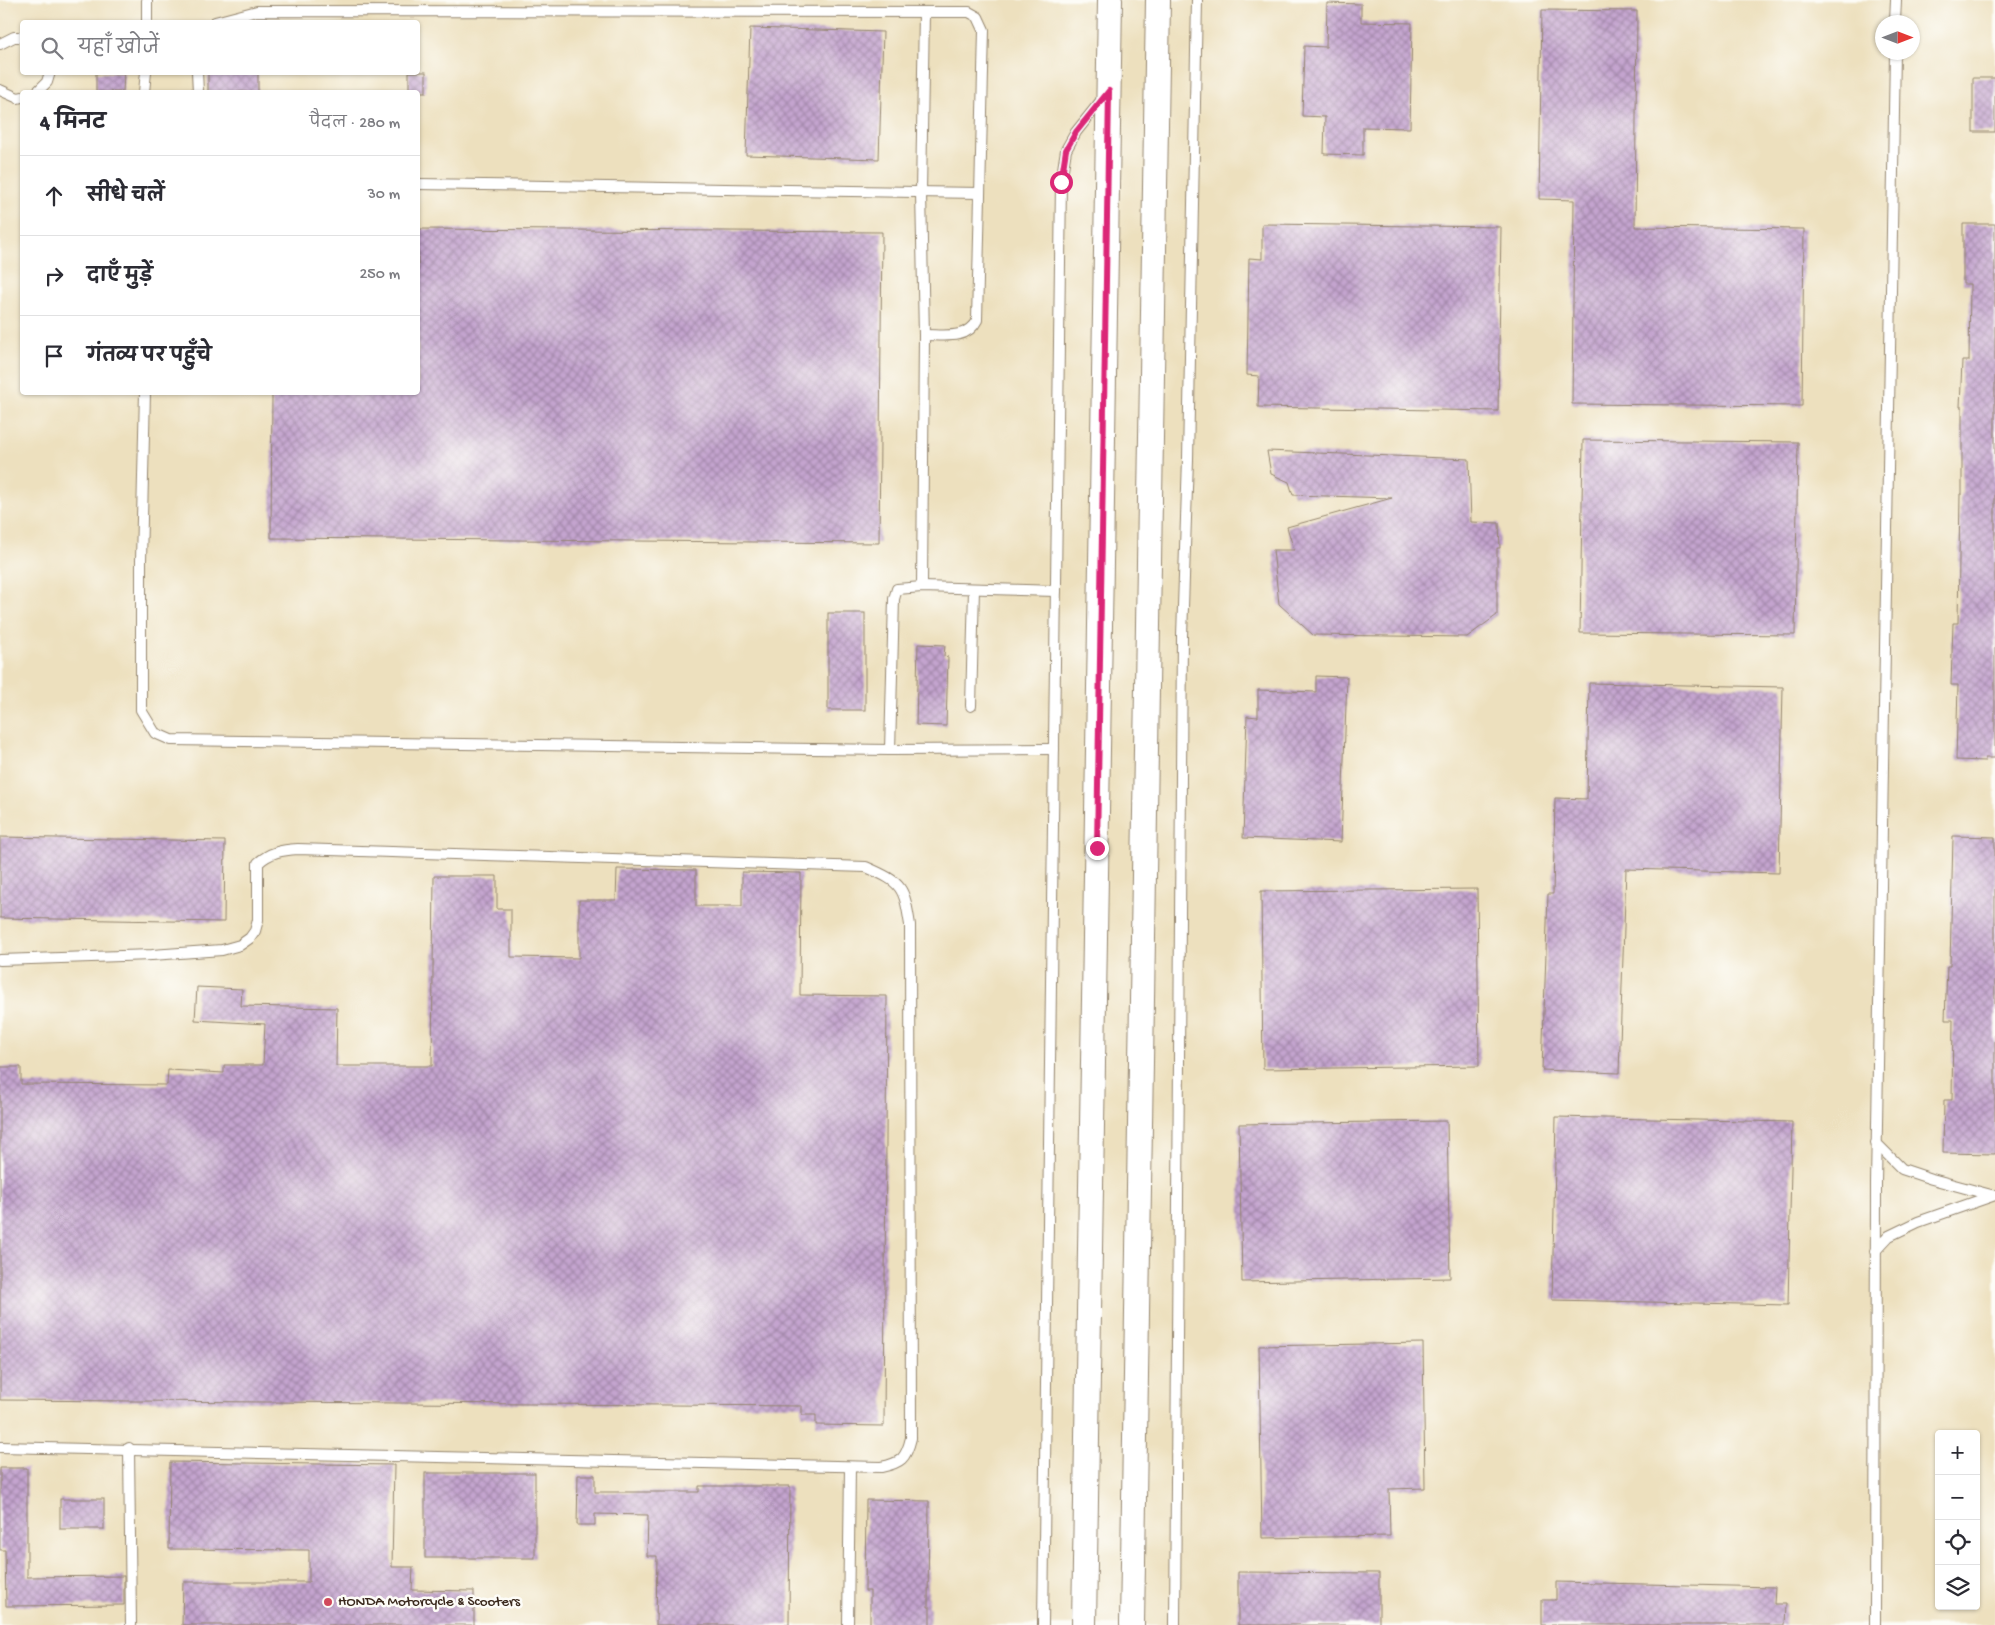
<!DOCTYPE html>
<html lang="hi">
<head>
<meta charset="utf-8">
<style>
  body { margin:0; font-family:"Gochi Hand","Playpen Sans Deva",sans-serif; background:#f2f2f3; color:#2b2b33 }
  .controls { position:absolute; right:15px; bottom:15px; display:grid; overflow:hidden; border-radius:5px; box-shadow:0 1px 4px #0004 }
  .controls button { width:45px; height:45px; display:grid; place-items:center; padding:0; border:0; border-bottom:1px solid #e1e1e2; background:#fff; color:#2b2b33; font:25px sans-serif }
  .compass { position:absolute; left:1875px; top:15px; width:45px; height:45px; border-radius:50%; background:#fff; box-shadow:0 1px 4px #0004; rotate:90deg }
  .stop { position:absolute; width:15px; height:15px; margin:-11px; border:4px solid #db2777; border-radius:50%; background:#fff }
  .stop.end { background:#db2777; border-color:#fff; box-shadow:0 1px 5px #0008 }
  .list { margin:0; padding:0; list-style:none }
  h2 { display:flex; justify-content:space-between; align-items:center; height:65px; margin:0; padding:0 20px; font-size:21px }
  h2 small { font-size:16px; font-weight:400; color:#7c7c81 }
  .list li { display:grid; grid-template-columns:32px 1fr auto; gap:15px; align-items:center; box-sizing:border-box; height:80px; padding:0 20px; border-top:1px solid #e1e1e2 }
  .list b { display:block; font-size:19px; white-space:nowrap }
  .list em { font-size:16px; font-style:normal; color:#7c7c81 }
  .icon { flex:none; width:28px; height:28px; fill:none; stroke:currentColor; stroke-width:2; stroke-linecap:round; stroke-linejoin:round }
  .map { position:relative; flex:none; width:1995px; height:1625px; overflow:hidden }
  .search { position:absolute; background:#fff; box-shadow:0 1px 4px #0004; left:20px; top:20px; width:400px; height:55px; display:flex; align-items:center; gap:12px; box-sizing:border-box; padding:0 18px; border-radius:5px; color:#7c7c81; font-size:19px }
  .panel { position:absolute; background:#fff; box-shadow:0 1px 4px #0004; left:20px; top:90px; width:400px; height:305px; border-radius:5px }
  .map>svg:first-child { display:block }
  .building { fill:url(#building-cross-hatch) }
  .lines { fill:none; stroke-linecap:round; stroke-linejoin:round }
  .service-casing { stroke:#94856e; stroke-width:12 }
  .tertiary-casing { stroke:#94856e; stroke-width:26 }
  .service { stroke:#fff; stroke-width:10 }
  .tertiary { stroke:#fff; stroke-width:24 }
  .route { stroke:#db2777; stroke-width:6 }
  .poi-dot { fill:#d1495b; stroke:#fdfcf7; stroke-width:2 }
  .labels { text-anchor:middle; dominant-baseline:central; stroke-width:5; stroke-linejoin:round; paint-order:stroke }
  .poi-label { font-size:15px; fill:#3b2a1e; stroke:#fdfcf7; text-anchor:start }
</style>
</head>
<body>
<div class="map">
<svg width="1995" height="1625" viewBox="0 0 1995 1625">
  <defs>
    <pattern id="building-cross-hatch" width="8" height="8" patternUnits="userSpaceOnUse" patternTransform="scale(1.25)"><rect width="8" height="8" fill="#c4a4cf"/><path d="M0 0l8 8M0 8l8-8" fill="none" stroke="#a086a7"/></pattern>
  </defs>
  <rect width="100%" height="100%" fill="#fdfcf7"/>
  <filter id="ink" filterUnits="userSpaceOnUse"><feTurbulence type="fractalNoise" baseFrequency=".02" numOctaves="2"/><feDisplacementMap in="SourceGraphic" scale="10" xChannelSelector="R" yChannelSelector="G"/><feConvolveMatrix kernelMatrix="1 2 1 2 8 2 1 2 1" color-interpolation-filters="sRGB"/></filter>
  <filter id="wash" filterUnits="userSpaceOnUse"><feTurbulence type="fractalNoise" baseFrequency=".0096" numOctaves="4" result="noise"/><feDisplacementMap in="SourceGraphic" scale="20" xChannelSelector="R" yChannelSelector="G"/><feGaussianBlur stdDeviation="1.12" result="paint"/><feColorMatrix in="noise" values="0 0 0 0 0 0 0 0 0 0 0 0 0 0 0 0 0 1.4 0 .05"/><feComposite in="paint" operator="in"/></filter>
  <g filter="url(#wash)">
    <rect width="100%" height="100%" fill="#ede0be"/>
    <g id="blocks">
      <g class="building">
        <polygon points="1327,3 1361,4 1361,22 1412,23 1410,128 1363,127 1363,155 1324,154 1325,117 1302,116 1304,46 1326,47"/>
        <polygon points="1542,10 1637,11 1635,227 1804,229 1802,406 1572,404 1574,200 1539,199"/>
        <polygon points="750,28 883,32 879,159 746,155"/>
        <rect x="208" y="72" width="50" height="20"/>
        <rect x="409" y="72" width="17" height="20"/>
        <polygon points="96,73 124,73 123,92 96,92"/>
        <rect x="1973" y="78" width="22" height="54"/>
        <polygon points="1262,224 1501,227 1498,411 1258,407 1259,376 1247,375 1249,258 1262,259"/>
        <polygon points="1963,224 1995,224 1995,758 1985,758 1985,761 1956,760 1958,685 1951,685 1953,623 1958,623 1960,494 1962,494 1962,407 1960,407 1962,361 1969,361 1970,284 1963,284"/>
        <polygon points="418,229 882,232 879,543 271,538 272,392 418,392"/>
        <polygon points="1583,440 1798,442 1795,635 1580,633"/>
        <polygon points="1267,451 1469,459 1471,522 1499,523 1500,548 1497,548 1497,615 1467,637 1313,635 1279,604 1273,550 1294,550 1287,527 1392,498 1293,495 1289,482 1271,474"/>
        <rect x="828" y="613" width="37" height="97"/>
        <polygon points="918,644 945,645 944,656 948,657 946,726 916,725"/>
        <polygon points="1316,676 1347,677 1341,842 1243,838 1247,716 1258,717 1258,690 1316,692"/>
        <polygon points="1589,683 1783,687 1779,873 1626,869 1619,1073 1542,1070 1548,894 1553,894 1555,798 1587,799"/>
        <polygon points="1953,836 1995,837 1995,1154 1943,1153 1944,1100 1952,1100 1953,1020 1945,1020 1947,966 1950,966"/>
        <polygon points="0,837 225,841 224,922 0,918"/>
        <polygon points="617,869 696,870 696,906 742,906 742,872 801,873 800,995 887,996 884,1426 816,1425 816,1415 802,1415 802,1406 0,1400 0,1067 21,1067 21,1084 167,1085 168,1070 224,1073 224,1065 263,1065 265,1024 195,1020 197,987 242,989 241,1006 337,1008 336,1066 432,1066 434,876 497,876 497,909 511,909 511,957 579,958 579,900 616,900"/>
        <polygon points="1477,889 1479,1066 1263,1069 1261,891"/>
        <polygon points="1556,1117 1792,1122 1788,1305 1552,1300"/>
        <polygon points="1447,1121 1450,1278 1242,1282 1239,1124"/>
        <polygon points="1423,1343 1425,1488 1389,1489 1390,1536 1262,1538 1259,1346"/>
        <polygon points="170,1462 394,1465 392,1567 413,1567 412,1590 474,1591 474,1625 182,1625 183,1582 309,1582 309,1550 169,1549"/>
        <polygon points="0,1468 27,1468 27,1577 124,1576 124,1605 6,1606 5,1550 0,1550"/>
        <rect x="425" y="1473" width="110" height="85"/>
        <polygon points="578,1475 595,1475 595,1492 699,1492 699,1486 790,1486 789,1625 656,1625 657,1556 647,1556 648,1515 595,1514 595,1525 577,1525"/>
        <rect x="60" y="1499" width="44" height="30"/>
        <polygon points="866,1500 929,1501 928,1607 930,1607 930,1625 870,1625 870,1591 865,1591"/>
        <polygon points="1238,1572 1379,1573 1379,1625 1238,1625"/>
        <polygon points="1556,1582 1775,1587 1774,1604 1786,1604 1785,1625 1542,1625 1542,1600 1556,1600"/>
      </g>
    </g>
  </g>
  <g filter="url(#ink)">
    <use href="#blocks" fill-opacity="0" stroke="#94856e" stroke-width="1"/>
    <g class="lines">
      <g class="service-casing">
        <g id="service">
          <polyline points="147,0 147,22"/>
          <path d="M215 22 257 11 969 12 978 17 984 30 977 320C967 340 944 335 924 335"/>
          <polyline points="1895,22 1896,0"/>
          <polyline points="0,44 14,37 22,37"/>
          <polyline points="197,72 198,92"/>
          <polyline points="0,90 18,98 22,97"/>
          <polyline points="37,92 47,82 50,72"/>
          <polyline points="144,92 146,72"/>
          <polyline points="418,184 980,193"/>
          <polyline points="145,392 141,561 141,710 155,733 171,740 890,750 894,599 897,589 922,587 1056,591"/>
          <polyline points="922,587 924,335 921,193 924,12"/>
          <polyline points="971,706 974,589"/>
          <polyline points="890,750 1054,749"/>
          <path d="M0 960 152 955 222 950 240 945 250 938 255 931 258 920V863C270 852 282 850 298 849L866 867C903 883 904 887 910 925L911 1438C906 1459 901 1463 881 1467L0 1447"/>
          <polyline points="1876,1143 1902,1169 1932,1179 1991,1195"/>
          <polyline points="1875,1251 1889,1236 1918,1222 1995,1195"/>
          <polyline points="129,1448 131,1625"/>
          <polyline points="848,1625 850,1467"/>
          <polyline points="1043,1625 1061,182 1066,150 1076,132 1104,97"/>
          <polyline points="1175,1625 1182,636 1188,459 1197,0"/>
          <polyline points="1875,1625 1876,1184 1895,52"/>
        </g>
      </g>
      <g class="tertiary-casing">
        <g id="tertiary">
          <polyline points="1084,1625 1110,0"/>
          <polyline points="1132,1625 1158,0"/>
        </g>
      </g>
      <use href="#service" class="service"/>
      <use href="#tertiary" class="tertiary"/>
    </g>
  </g>
  <g class="lines" filter="url(#ink)">
    <polyline class="route" points="1061,182 1066,150 1076,132 1109,91 1097,848"/>
  </g>
  <circle class="poi-dot" cx="328" cy="1602" r="5"/>
  <g class="labels">
    <g class="poi-label">
      <text x="338" y="1602">HONDA Motorcycle &amp; Scooters</text>
    </g>
  </g>
</svg>
<div class="controls">
<button>+</button>
<button>−</button>
<button><svg class="icon" aria-label="locate" viewBox="0 0 24 24"><circle cx="12" cy="12" r="6"/><path d="M12 2v4M12 18v4M2 12h4M18 12h4"/></svg></button>
<button><svg class="icon" aria-label="layers" viewBox="0 0 24 24"><path d="M12 4l9 5-9 5-9-5zM3 14l9 5 9-5"/></svg></button>
</div>
<svg class="compass" viewBox="-18 -18 36 36"><path d="M0-13l5 13h-10z" fill="#e53935"/><path d="M0 13l5-13h-10z" fill="#7c7c81"/></svg>
<div class="stop" style="left:1061px;top:182px"></div>
<div class="stop end" style="left:1097px;top:848px"></div>
<div class="search"><svg class="icon" aria-label="search" viewBox="0 0 24 24"><circle cx="10" cy="10" r="6"/><path d="M15 15l6 6"/></svg>यहाँ खोजें</div>
<section class="panel">
<h2>4 मिनट<small>पैदल · 280 m</small></h2>
<ul class="list">
<li><svg class="icon" aria-label="ahead" viewBox="0 0 24 24"><path d="M12 20V5M6 11l6-6 6 6"/></svg><div><b>सीधे चलें</b></div><em>30 m</em></li>
<li><svg class="icon" aria-label="right" viewBox="0 0 24 24"><path d="M7 20v-9h11M14 6l5 5-5 5"/></svg><div><b>दाएँ मुड़ें</b></div><em>250 m</em></li>
<li><svg class="icon" aria-label="arrive" viewBox="0 0 24 24"><path d="M6 21V4h12l-3 4 3 4H6"/></svg><div><b>गंतव्य पर पहुँचे</b></div></li>
</ul>
</section>
</div>
</body>
</html>
